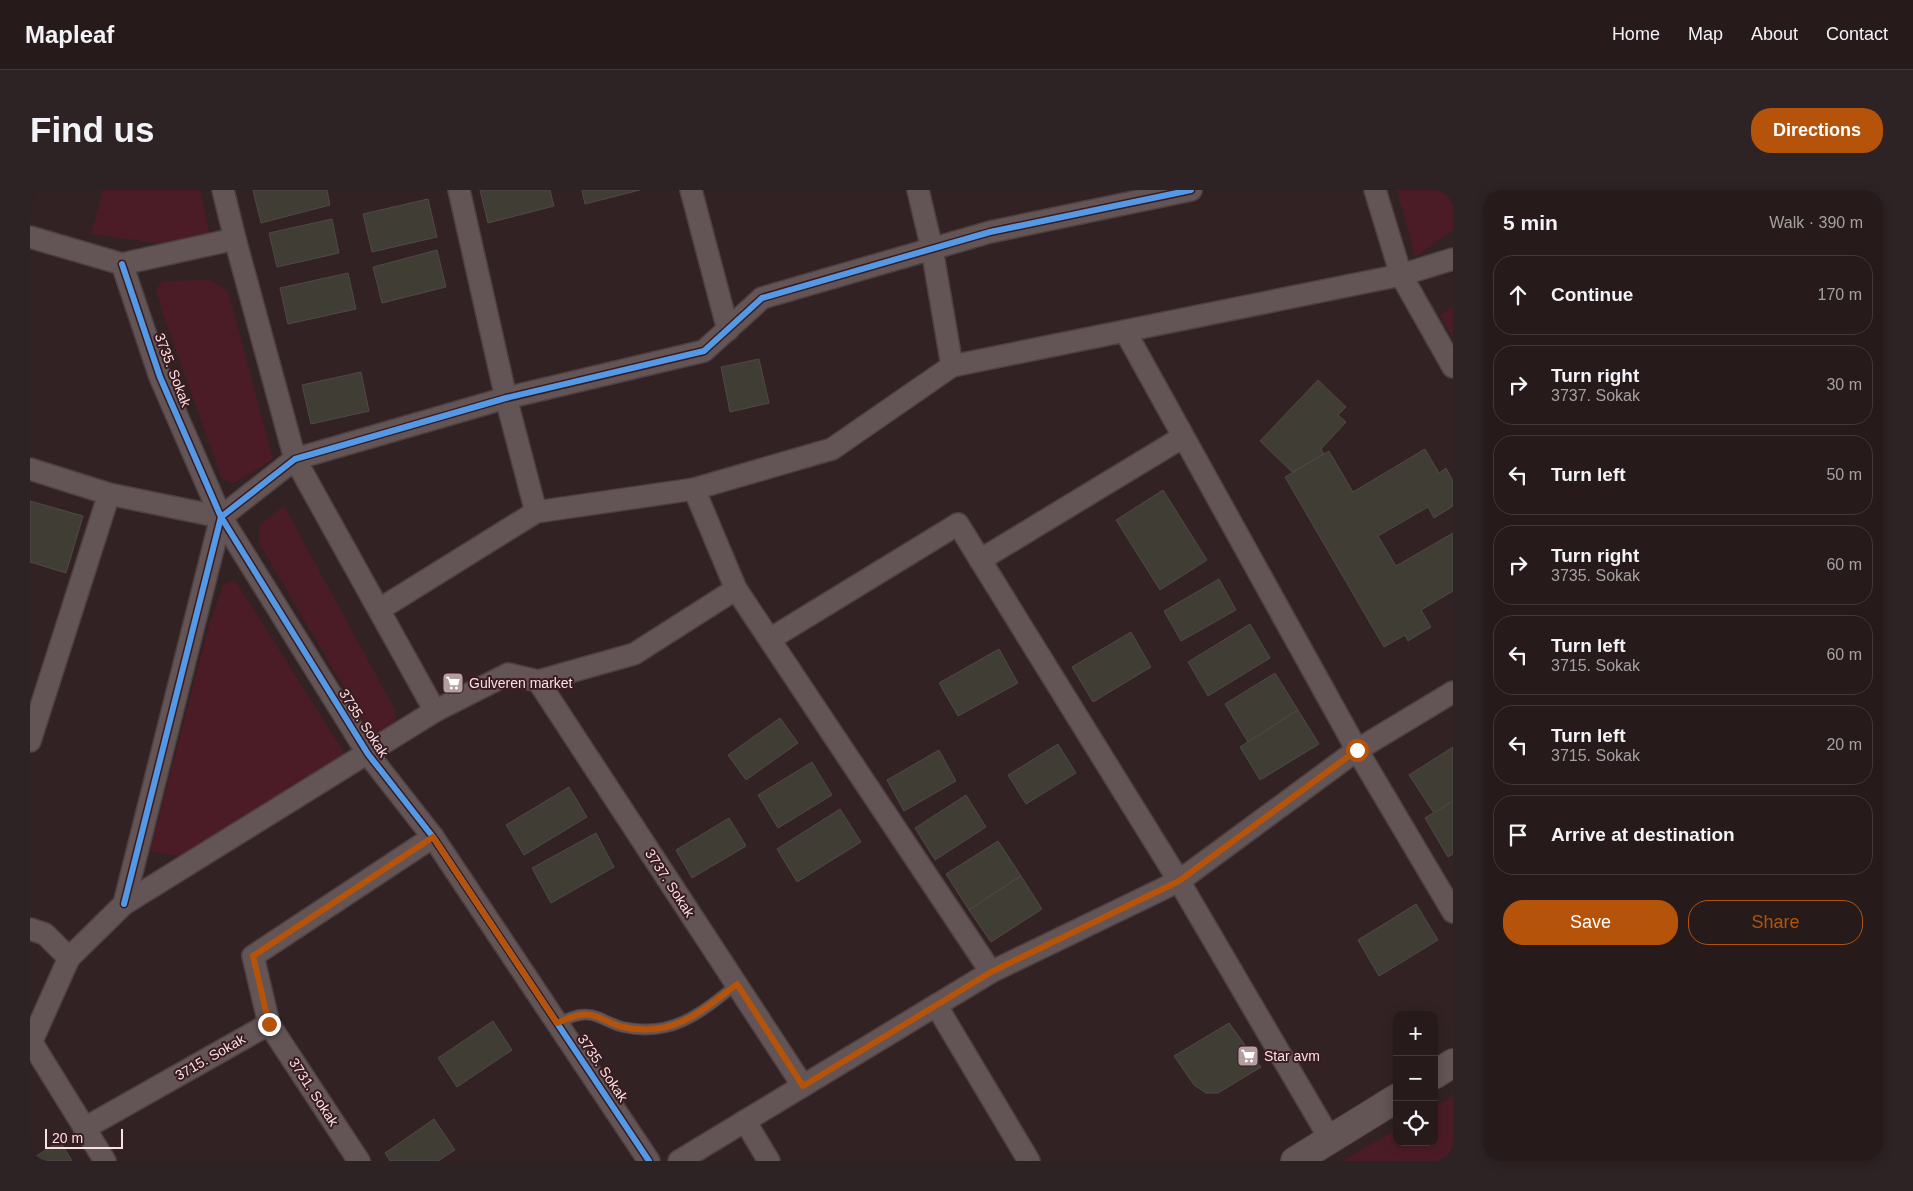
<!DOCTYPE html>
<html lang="en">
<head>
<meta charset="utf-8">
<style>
  body { margin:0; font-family:Arial,sans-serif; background:#2e2324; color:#f1f3f6 }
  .controls { position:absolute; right:15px; bottom:15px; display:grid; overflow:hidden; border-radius:10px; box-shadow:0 2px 12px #0003 }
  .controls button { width:45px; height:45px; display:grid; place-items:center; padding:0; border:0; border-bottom:1px solid #42383a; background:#261a1b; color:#f1f3f6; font:25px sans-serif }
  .scale { position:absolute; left:15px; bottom:12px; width:78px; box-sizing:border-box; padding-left:5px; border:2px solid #f8e2e4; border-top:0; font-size:14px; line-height:18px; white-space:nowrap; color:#f8e2e4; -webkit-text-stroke:4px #391b20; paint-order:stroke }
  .stop { position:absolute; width:15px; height:15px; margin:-11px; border:4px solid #b45309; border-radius:50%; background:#fff }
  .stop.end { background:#b45309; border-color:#fff; box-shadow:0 1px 5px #0008 }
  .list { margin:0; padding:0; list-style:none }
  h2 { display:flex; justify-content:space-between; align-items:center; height:65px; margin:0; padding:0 20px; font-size:21px }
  h2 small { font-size:16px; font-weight:400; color:#a4a1a3 }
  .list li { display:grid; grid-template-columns:32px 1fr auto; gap:15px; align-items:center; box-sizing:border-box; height:80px; margin:0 10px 10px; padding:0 10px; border:1px solid #42383a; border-radius:20px }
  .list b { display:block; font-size:19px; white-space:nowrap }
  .list p { margin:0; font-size:16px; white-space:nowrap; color:#a4a1a3 }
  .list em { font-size:16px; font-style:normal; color:#a4a1a3 }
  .actions { display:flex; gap:10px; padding:15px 20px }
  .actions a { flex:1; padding:11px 0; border:1px solid #b45309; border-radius:20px; text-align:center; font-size:18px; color:#b45309 }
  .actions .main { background:#b45309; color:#fff }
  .icon { flex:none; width:28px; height:28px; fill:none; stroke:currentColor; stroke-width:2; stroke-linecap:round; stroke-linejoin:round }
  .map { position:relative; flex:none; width:1423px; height:971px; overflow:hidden; border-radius:20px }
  header { display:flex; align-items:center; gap:30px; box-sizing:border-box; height:70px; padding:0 25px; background:#261a1b; border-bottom:1px solid #42383a }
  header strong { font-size:24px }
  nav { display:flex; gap:28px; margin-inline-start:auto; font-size:18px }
  .intro { display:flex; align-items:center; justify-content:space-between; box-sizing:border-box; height:120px; padding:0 30px }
  h1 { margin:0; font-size:35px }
  .button { padding:12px 22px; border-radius:20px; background:#b45309; color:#fff; font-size:18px; font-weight:700 }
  main { display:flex; gap:30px; padding:0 30px }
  aside { flex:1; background:#261a1b; border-radius:20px; box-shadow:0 2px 12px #0003 }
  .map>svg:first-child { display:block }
  .green { fill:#4c1c26 }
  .building { fill:#403d35; stroke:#4f4a46 }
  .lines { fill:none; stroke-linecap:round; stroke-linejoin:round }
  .lane-casing { stroke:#4e3f41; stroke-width:12 }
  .street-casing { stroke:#4e3f41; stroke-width:24 }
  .secondary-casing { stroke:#4e3f41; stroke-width:30 }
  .lane { stroke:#635456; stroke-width:10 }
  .street { stroke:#635456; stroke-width:21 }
  .secondary { stroke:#635456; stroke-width:28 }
  .cycleway-casing { stroke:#391b20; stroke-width:9 }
  .cycleway { stroke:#5399e6; stroke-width:6 }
  .route { stroke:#b45309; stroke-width:6 }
  .labels { text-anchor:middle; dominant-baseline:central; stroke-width:4; stroke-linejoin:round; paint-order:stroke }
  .street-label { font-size:14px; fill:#f8e2e4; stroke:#391b20 }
  .poi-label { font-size:14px; fill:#f8e2e4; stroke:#391b20; text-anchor:start }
</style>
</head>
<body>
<header>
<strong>Mapleaf</strong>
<nav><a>Home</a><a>Map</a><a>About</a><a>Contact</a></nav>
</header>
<div class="intro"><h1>Find us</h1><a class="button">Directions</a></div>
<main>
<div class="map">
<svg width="1423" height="971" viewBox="0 0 1423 971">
  <rect width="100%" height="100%" fill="#322224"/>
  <g class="green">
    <polygon points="73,0 170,0 180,45 127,53 61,44"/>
    <polygon points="1367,0 1423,0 1423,40 1385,67"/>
    <polygon points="180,90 198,101 243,269 204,293 192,289 132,121 126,99 133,91"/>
    <polygon points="1423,117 1423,148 1410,125"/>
    <polygon points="254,316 365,520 365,531 358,538 341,543 229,353 229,335"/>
    <polygon points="205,390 315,564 152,667 120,661 179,435 193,395"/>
    <polygon points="1423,906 1423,971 1313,971 1367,939 1367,952 1404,952 1404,917"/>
  </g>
  <g class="building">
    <polygon points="223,0 297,0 300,15 231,33"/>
    <polygon points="450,0 520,0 524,16 458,33"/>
    <polygon points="552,0 610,0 555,14"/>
    <polygon points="398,9 407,47 342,62 333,24"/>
    <polygon points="302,29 309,63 247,77 239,43"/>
    <polygon points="407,60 416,97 352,113 343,77"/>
    <polygon points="318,83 326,119 258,134 250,98"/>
    <polygon points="729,169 739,213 700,222 691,177"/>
    <polygon points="331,182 339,221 281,234 272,195"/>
    <polygon points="1288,190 1316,217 1308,225 1316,232 1291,259 1294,264 1262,282 1230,251"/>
    <polygon points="1395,259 1409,283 1416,278 1423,291 1423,316 1404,328 1398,317 1348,346 1366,376 1423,343 1423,401 1391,420 1401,437 1378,451 1375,445 1354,457 1255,287 1299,261 1323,302"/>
    <polygon points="1133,300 1177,370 1130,400 1086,330"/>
    <polygon points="0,311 53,326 36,383 0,372"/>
    <polygon points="1189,389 1206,420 1151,451 1134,421"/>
    <polygon points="1220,434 1240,468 1178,506 1158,472"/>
    <polygon points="1101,442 1121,477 1063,512 1042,477"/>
    <polygon points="969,459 988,493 928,526 909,493"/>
    <polygon points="1245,483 1268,520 1218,552 1195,514"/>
    <polygon points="1268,520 1289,554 1230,590 1210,557"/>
    <polygon points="750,528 768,553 716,590 698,565"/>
    <polygon points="1028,554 1046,583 996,614 978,585"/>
    <polygon points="1423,557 1423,611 1404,623 1379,585"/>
    <polygon points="909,560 926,591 874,621 857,590"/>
    <polygon points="782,572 802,605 748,638 728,605"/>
    <polygon points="539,597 557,627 494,665 476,635"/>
    <polygon points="936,605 956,637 905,670 885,638"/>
    <polygon points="1423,611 1423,664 1418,667 1395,628"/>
    <polygon points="810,619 831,652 767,692 747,659"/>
    <polygon points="699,628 716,656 662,688 646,660"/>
    <polygon points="566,643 584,677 521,713 502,678"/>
    <polygon points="968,651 991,686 939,720 916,684"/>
    <polygon points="991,686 1012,719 961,752 939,720"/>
    <polygon points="1386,714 1408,750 1349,786 1328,750"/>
    <polygon points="463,831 482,860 427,897 408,868"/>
    <polygon points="1199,833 1231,877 1188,903 1176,903 1164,895 1144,866"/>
    <polygon points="404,929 425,960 408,971 360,971 355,963"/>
    <polygon points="30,951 42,971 0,971 0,970"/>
  </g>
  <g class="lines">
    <g class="lane-casing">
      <path id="lane" d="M527 833C541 827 553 821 568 827 576 830 584 835 593 837 642 848 671 823 707 794"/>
    </g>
    <g class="street-casing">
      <g id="street">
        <polyline points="193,0 205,49 265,269 405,521"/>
        <polyline points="429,0 476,208 506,322"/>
        <polyline points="661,0 698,140"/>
        <polyline points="888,0 902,59 922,176"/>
        <polyline points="1345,0 1371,85 1423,177"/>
        <polyline points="0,47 92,74 205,49"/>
        <polyline points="92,74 130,187 191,327 338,564 403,647 619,971"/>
        <polyline points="1095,141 1327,560 1423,722"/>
        <polyline points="0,279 79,304 191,327"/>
        <polyline points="664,299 706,399 961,782"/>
        <polyline points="950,370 1153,247"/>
        <polyline points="350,419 506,322 664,299 802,259 922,176 1371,85 1423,69"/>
        <polyline points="740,449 928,334 1149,691 1300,949"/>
        <polyline points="508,491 773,896"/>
        <polyline points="0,551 79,304"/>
        <polyline points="94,714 191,327 265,269 476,208 674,161 732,108 960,42 1161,0"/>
        <polyline points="0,739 15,744 39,768"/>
        <polyline points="906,815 999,971"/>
        <polyline points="239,834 329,971"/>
        <polyline points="2,853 75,971"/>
        <polyline points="0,855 39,768 94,714 405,521 478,484 508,491 604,464 706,399"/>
        <polyline points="715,931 739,971"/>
        <polyline points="55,938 239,834 223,766 403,647"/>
        <polyline points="649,971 961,782 1149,691 1327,560 1423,502"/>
      </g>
    </g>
    <g class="secondary-casing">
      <g id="secondary">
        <polyline points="1404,885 1423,873"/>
        <polyline points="1265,971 1367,908"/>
      </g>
    </g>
    <use href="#lane" class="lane"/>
    <use href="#street" class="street"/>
    <use href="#secondary" class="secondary"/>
    <g class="cycleway-casing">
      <g id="cycleway">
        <polyline points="92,74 130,187 191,327 338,564 403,647 619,971"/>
        <polyline points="94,714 191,327 265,269 476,208 674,161 732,108 960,42 1161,0"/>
      </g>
    </g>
    <use href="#cycleway" class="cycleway"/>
  </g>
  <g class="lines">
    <path class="route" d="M239 834 223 766 403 647 527 833C541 827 553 821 568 827 576 830 584 835 593 837 642 848 671 822 707 794L773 896 961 782 1149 691 1327 560"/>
  </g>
  <defs>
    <g id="supermarket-square" transform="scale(1.125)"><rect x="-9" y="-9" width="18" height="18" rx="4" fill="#b39fa1" stroke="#391b20"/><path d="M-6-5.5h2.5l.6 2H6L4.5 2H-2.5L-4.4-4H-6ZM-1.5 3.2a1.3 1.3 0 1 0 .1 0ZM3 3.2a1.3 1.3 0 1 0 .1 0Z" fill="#fff"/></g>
  </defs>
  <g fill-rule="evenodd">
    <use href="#supermarket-square" x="423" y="493"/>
    <use href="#supermarket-square" x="1218" y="866"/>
  </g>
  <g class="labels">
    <g class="street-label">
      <text transform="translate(143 180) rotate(69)">3735. Sokak</text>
      <text transform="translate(334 533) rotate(57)">3735. Sokak</text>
      <text transform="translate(640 693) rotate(57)">3737. Sokak</text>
      <text transform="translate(180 867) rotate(-30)">3715. Sokak</text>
      <text transform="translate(573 878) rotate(56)">3735. Sokak</text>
      <text transform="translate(284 902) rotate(57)">3731. Sokak</text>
    </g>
    <g class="poi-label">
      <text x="439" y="493">Gulveren market</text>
      <text x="1234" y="866">Star avm</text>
    </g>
  </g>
</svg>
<div class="controls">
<button>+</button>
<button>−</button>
<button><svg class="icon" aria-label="locate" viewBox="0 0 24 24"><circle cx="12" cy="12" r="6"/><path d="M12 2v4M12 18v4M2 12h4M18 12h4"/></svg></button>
</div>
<div class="scale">20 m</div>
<div class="stop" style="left:1327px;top:560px"></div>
<div class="stop end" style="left:239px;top:834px"></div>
</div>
<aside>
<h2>5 min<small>Walk · 390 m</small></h2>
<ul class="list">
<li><svg class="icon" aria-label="ahead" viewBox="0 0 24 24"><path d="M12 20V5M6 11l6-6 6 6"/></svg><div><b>Continue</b></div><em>170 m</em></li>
<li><svg class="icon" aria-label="right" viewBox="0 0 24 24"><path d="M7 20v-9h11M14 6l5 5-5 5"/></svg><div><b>Turn right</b><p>3737. Sokak</p></div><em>30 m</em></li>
<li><svg class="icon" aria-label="left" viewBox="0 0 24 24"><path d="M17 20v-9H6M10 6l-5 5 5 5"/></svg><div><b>Turn left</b></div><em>50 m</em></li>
<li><svg class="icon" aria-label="right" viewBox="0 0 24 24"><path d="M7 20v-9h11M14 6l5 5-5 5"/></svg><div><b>Turn right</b><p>3735. Sokak</p></div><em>60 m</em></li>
<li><svg class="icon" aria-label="left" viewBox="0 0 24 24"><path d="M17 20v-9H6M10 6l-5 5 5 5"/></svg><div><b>Turn left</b><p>3715. Sokak</p></div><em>60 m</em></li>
<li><svg class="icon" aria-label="left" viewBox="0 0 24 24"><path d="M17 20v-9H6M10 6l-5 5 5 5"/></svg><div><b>Turn left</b><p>3715. Sokak</p></div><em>20 m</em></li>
<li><svg class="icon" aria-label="arrive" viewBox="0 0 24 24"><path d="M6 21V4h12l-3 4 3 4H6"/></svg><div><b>Arrive at destination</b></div></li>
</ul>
<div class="actions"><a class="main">Save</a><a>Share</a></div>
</aside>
</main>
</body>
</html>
